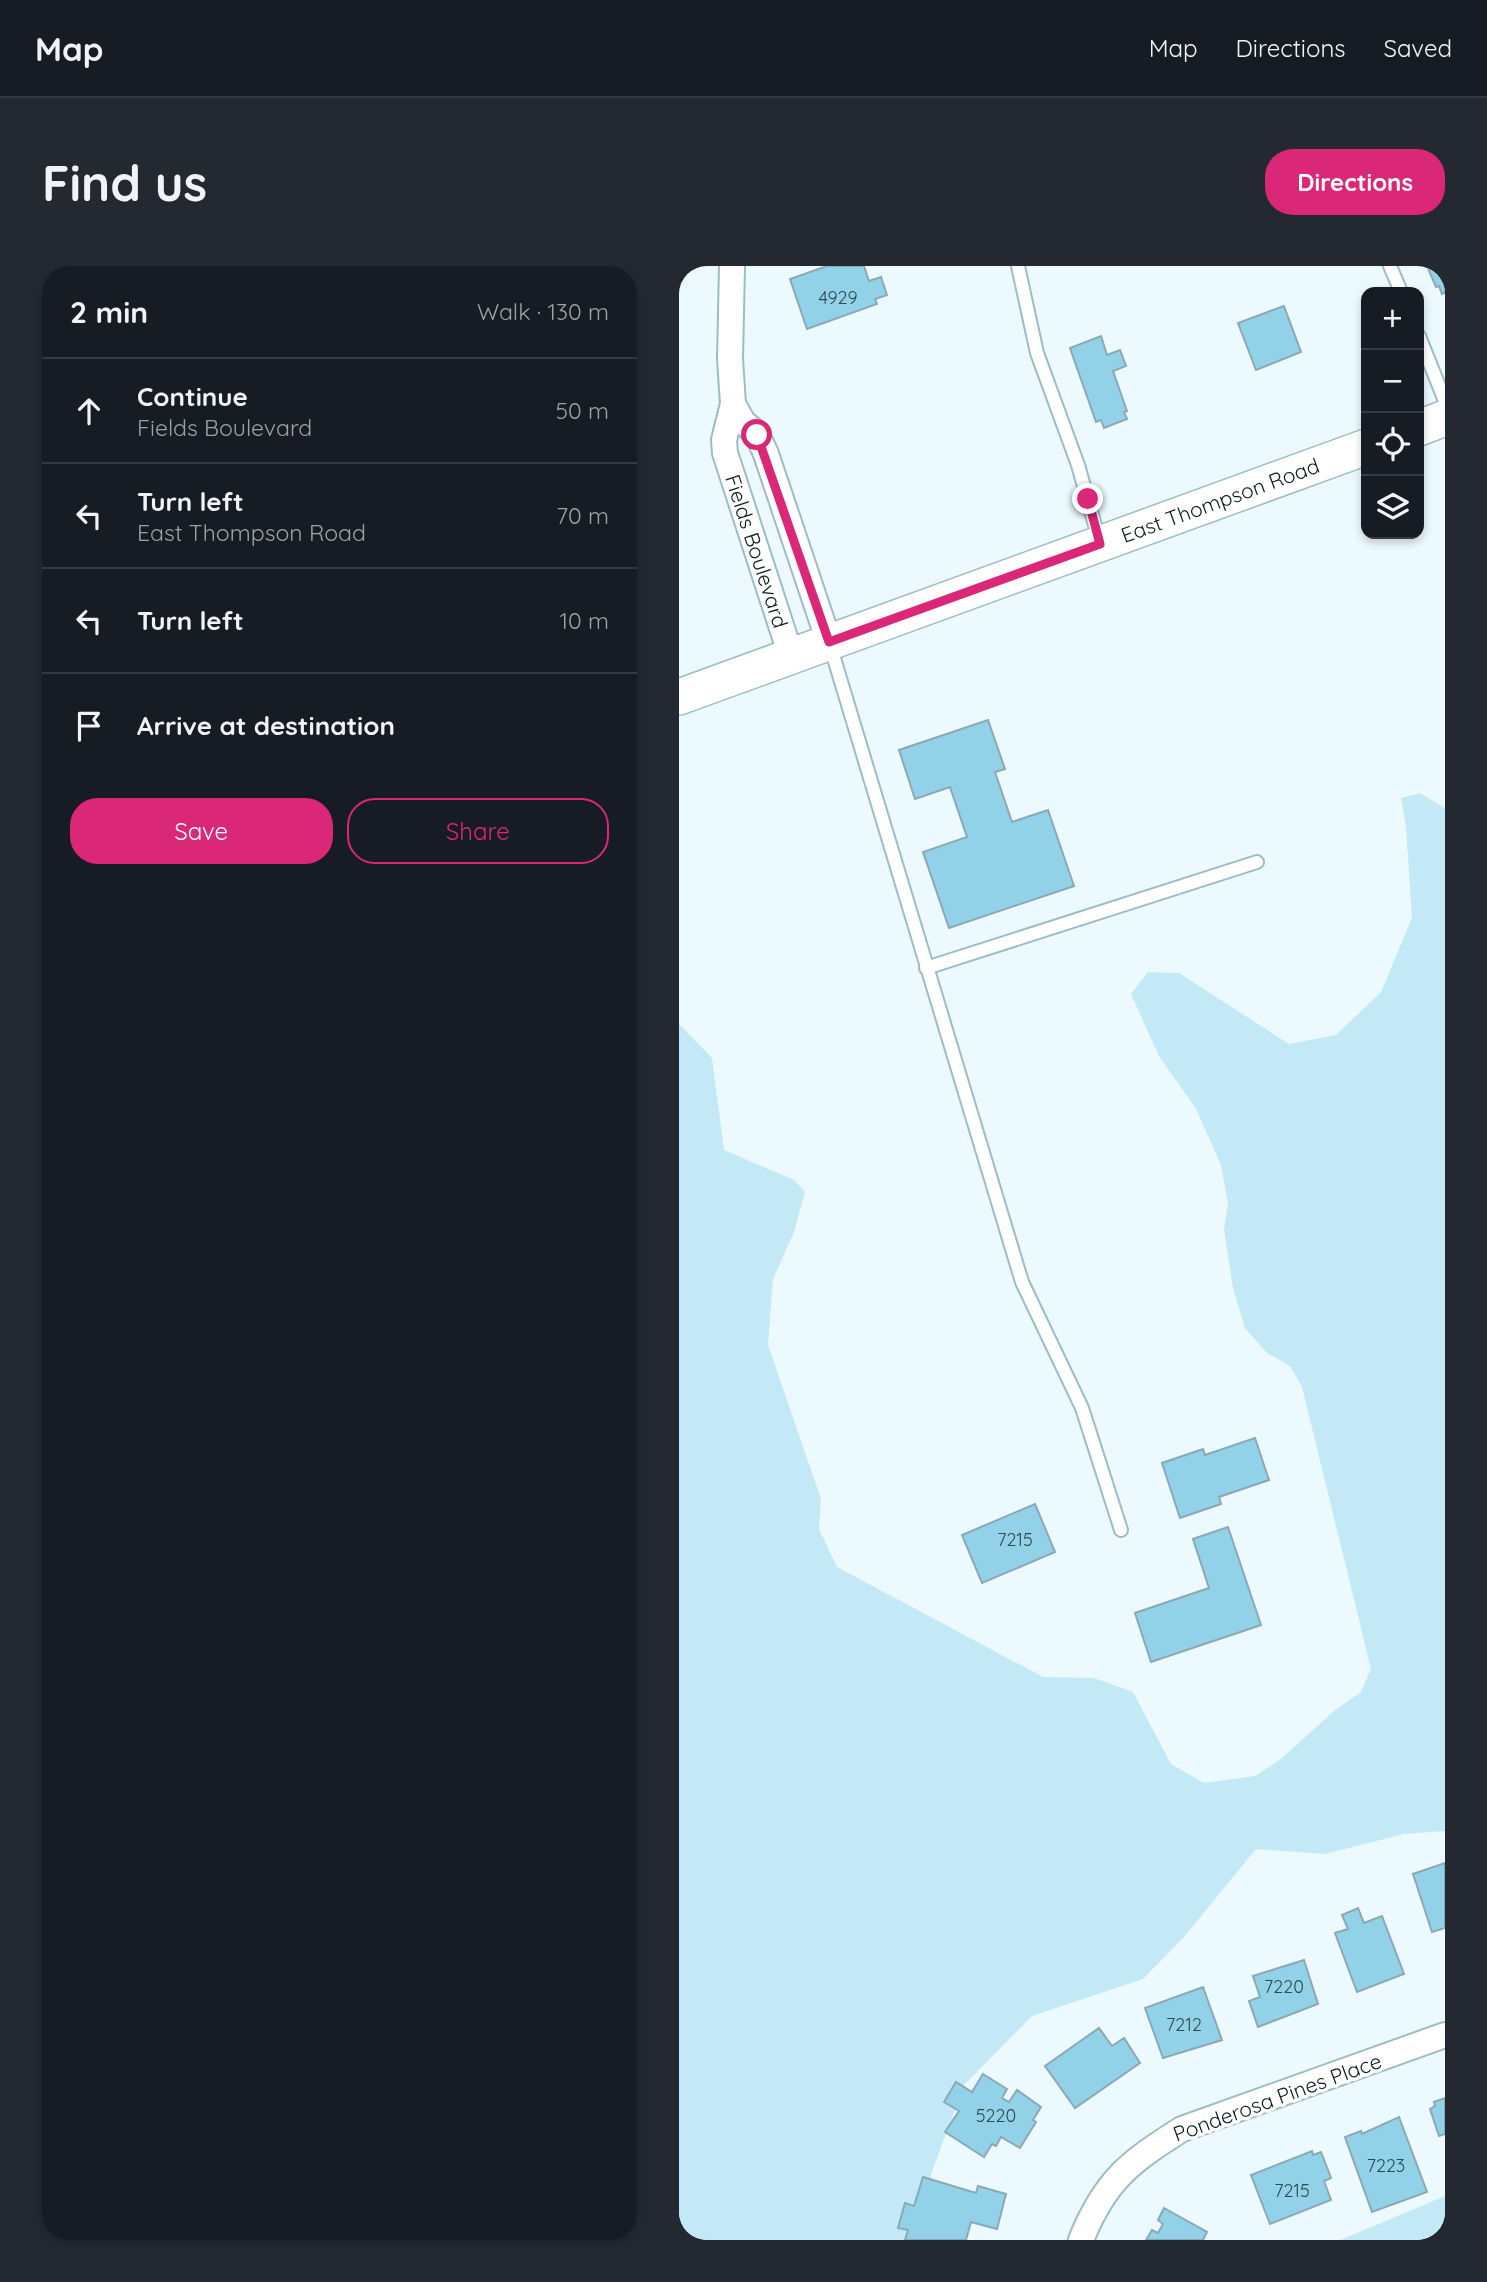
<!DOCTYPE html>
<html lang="en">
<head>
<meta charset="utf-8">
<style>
  body { margin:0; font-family:Quicksand,sans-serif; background:#242831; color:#f1f3f6 }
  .controls { position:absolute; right:21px; top:21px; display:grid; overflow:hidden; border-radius:14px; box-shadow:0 4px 10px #0003 }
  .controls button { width:63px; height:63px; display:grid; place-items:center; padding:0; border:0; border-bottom:2px solid #363941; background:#171b24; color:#f1f3f6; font:35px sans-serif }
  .stop { position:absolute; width:21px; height:21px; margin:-16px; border:5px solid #db2777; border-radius:50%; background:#fff }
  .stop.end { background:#db2777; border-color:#fff; box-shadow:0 2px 7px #0008 }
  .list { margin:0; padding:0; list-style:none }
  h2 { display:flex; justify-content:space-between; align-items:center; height:91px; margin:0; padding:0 28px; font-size:30px }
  h2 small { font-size:23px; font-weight:400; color:#9ea1a6 }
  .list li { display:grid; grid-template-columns:46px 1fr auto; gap:21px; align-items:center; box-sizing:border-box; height:105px; padding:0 28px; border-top:2px solid #363941 }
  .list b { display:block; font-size:26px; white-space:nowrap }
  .list p { margin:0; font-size:23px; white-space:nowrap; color:#9ea1a6 }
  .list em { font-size:23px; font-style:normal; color:#9ea1a6 }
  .actions { display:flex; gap:14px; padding:21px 28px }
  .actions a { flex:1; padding:16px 0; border:2px solid #db2777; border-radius:28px; text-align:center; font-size:24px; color:#db2777 }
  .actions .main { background:#db2777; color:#fff }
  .icon { flex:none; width:38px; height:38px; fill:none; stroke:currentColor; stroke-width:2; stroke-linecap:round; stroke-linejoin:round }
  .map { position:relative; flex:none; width:766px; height:1974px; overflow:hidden; border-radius:28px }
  header { display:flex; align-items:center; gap:42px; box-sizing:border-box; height:98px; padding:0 35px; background:#171b24; border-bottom:2px solid #363941 }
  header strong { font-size:33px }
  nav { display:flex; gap:38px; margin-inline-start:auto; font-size:24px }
  .intro { display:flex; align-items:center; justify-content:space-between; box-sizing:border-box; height:168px; padding:0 42px }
  h1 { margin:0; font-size:49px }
  .button { padding:18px 32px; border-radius:28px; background:#db2777; color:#fff; font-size:24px; font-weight:700 }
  main { display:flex; gap:42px; padding:0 42px }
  aside { flex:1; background:#171b24; border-radius:28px; box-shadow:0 4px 10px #0003 }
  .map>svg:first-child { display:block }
  .green { fill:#c3e9f7 }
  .building { fill:#92d2e8; stroke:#89a9b4; stroke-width:2 }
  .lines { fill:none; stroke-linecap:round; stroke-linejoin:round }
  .lane-casing { stroke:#9cbdc8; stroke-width:16 }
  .street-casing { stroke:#9cbdc8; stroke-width:28 }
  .secondary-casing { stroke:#9cbdc8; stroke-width:38 }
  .lane { stroke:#fff; stroke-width:12 }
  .street { stroke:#fff; stroke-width:24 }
  .secondary { stroke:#fff; stroke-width:35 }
  .route { stroke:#db2777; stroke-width:9 }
  .labels { text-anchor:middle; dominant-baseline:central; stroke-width:7; stroke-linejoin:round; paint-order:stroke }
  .number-label { font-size:18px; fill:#2f4951 }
  .street-label { font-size:21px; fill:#0e1b1f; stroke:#fff }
</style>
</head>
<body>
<header>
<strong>Map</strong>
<nav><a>Map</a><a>Directions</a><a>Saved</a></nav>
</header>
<div class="intro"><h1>Find us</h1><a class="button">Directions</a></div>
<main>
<aside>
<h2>2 min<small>Walk · 130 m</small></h2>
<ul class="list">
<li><svg class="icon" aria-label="ahead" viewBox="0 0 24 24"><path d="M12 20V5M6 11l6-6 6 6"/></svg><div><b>Continue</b><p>Fields Boulevard</p></div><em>50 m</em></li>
<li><svg class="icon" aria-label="left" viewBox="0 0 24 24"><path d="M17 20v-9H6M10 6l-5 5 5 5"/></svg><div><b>Turn left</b><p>East Thompson Road</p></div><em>70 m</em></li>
<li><svg class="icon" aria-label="left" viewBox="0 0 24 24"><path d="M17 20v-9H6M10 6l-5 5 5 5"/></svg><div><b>Turn left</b></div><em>10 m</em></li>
<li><svg class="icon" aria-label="arrive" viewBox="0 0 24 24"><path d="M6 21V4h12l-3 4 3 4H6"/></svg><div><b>Arrive at destination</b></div></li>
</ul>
<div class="actions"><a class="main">Save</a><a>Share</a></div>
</aside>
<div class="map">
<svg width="766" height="1974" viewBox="0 0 766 1974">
  <rect width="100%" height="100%" fill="#ecf9fe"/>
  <g class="green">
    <polygon points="741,527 766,542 766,1565 725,1568 646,1588 577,1583 505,1671 464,1713 353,1750 285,1819 252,1908 249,1974 0,1974 0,758 33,792 45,884 115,914 126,926 115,966 94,1013 89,1079 142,1233 140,1263 158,1301 364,1411 415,1412 454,1426 492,1498 525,1517 576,1510 602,1493 655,1445 682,1426 692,1403 623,1121 611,1100 588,1087 566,1062 554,1022 545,963 549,938 542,899 517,843 480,790 452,728 469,706 500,707 610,778 657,769 702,726 733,652 727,560 722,532"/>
    <polygon points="766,1930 766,1974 661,1974"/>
  </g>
  <g class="building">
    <polygon points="148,0 185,0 190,15 202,11 208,29 196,33 198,38 128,63 111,13"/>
    <polygon points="748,0 766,0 766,27 763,28 760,20 757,21"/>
    <polygon points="605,40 622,86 577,104 559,57"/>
    <polygon points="422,70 428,89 441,84 447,100 434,105 448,145 445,146 448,153 425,162 422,154 417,156 391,82"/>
    <polygon points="309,454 326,503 316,506 333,556 369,544 395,620 270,662 244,586 288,571 271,521 236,533 220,484"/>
    <polygon points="576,1172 590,1214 540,1231 542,1238 501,1252 483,1197 524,1183 526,1189"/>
    <polygon points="356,1238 376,1286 303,1317 283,1269"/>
    <polygon points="549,1261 582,1359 472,1396 456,1347 530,1322 514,1273"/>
    <polygon points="766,1597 766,1662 753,1666 734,1608"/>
    <polygon points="679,1642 685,1657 703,1650 725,1708 678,1726 656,1667 669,1663 663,1649"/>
    <polygon points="625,1694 639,1738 579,1761 570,1735 581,1731 574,1710"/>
    <polygon points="524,1721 543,1774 484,1792 466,1742"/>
    <polygon points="420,1762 433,1780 445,1772 461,1797 396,1842 366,1800"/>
    <polygon points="304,1808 328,1823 323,1832 330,1836 338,1824 362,1841 354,1854 357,1856 341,1882 322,1871 317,1880 313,1878 305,1891 266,1866 280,1845 265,1836 277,1816 293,1826"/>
    <polygon points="766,1832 766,1868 760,1870 751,1843 756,1840 755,1836"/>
    <polygon points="720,1851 748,1926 693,1946 666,1871 682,1865 683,1868"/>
    <polygon points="633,1885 634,1889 642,1886 652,1912 645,1915 652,1934 591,1958 572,1909"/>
    <polygon points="244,1911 297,1927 299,1920 327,1928 318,1963 292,1956 287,1974 226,1974 229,1964 219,1962 226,1937 235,1940"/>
    <polygon points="485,1942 528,1966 524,1974 467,1974 473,1964 479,1967 484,1958 479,1954"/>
  </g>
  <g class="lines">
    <g class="lane-casing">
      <g id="lane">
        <polyline points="339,0 358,87 399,199 421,277"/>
        <polyline points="711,0 722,26"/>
        <polyline points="740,70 766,135"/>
        <polyline points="151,379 343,1016 403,1142 442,1264"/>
        <polyline points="247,702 578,596"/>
      </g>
    </g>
    <g class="street-casing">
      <g id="street">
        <polyline points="53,0 51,93 54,138 64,156 78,168 87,188 150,376"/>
        <polyline points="54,138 45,174 46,187 112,390"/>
        <path d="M402 1974C426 1914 451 1896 503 1863L766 1769"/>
      </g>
    </g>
    <g class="secondary-casing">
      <g id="secondary">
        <polyline points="740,162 766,152"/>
        <polyline points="0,431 687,181"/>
      </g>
    </g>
    <use href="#lane" class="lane"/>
    <use href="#street" class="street"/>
    <use href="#secondary" class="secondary"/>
  </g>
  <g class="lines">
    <polyline class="route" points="78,169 150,376 421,278 409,233"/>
  </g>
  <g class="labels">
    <g class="number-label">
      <text x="159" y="31">4929</text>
      <text x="336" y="1273">7215</text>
      <text x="605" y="1720">7220</text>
      <text x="505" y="1758">7212</text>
      <text x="317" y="1849">5220</text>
      <text x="707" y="1899">7223</text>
      <text x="613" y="1924">7215</text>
    </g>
    <g class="street-label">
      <text transform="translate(541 234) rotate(-20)">East Thompson Road</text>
      <text transform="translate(78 285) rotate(72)">Fields Boulevard</text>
      <text transform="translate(598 1831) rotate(-20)">Ponderosa Pines Place</text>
    </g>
  </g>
</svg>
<div class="controls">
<button>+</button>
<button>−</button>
<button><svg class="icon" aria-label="locate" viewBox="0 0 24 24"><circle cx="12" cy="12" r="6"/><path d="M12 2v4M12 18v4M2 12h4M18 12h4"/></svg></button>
<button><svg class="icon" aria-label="layers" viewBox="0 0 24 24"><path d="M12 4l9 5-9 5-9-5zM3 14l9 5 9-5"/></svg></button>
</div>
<div class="stop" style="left:78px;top:169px"></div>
<div class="stop end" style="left:409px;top:233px"></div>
</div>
</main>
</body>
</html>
